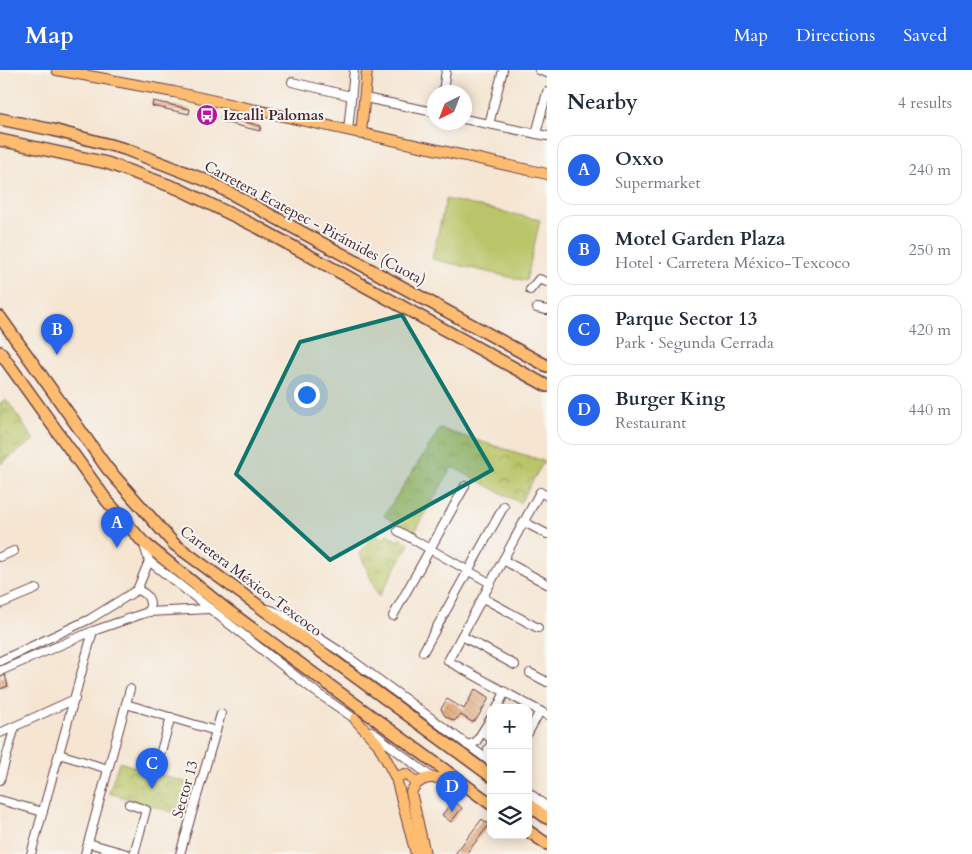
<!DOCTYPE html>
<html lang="en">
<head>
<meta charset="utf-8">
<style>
  body { margin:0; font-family:Cardo,serif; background:#f2f2f3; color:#1f2937 }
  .controls { position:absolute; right:15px; bottom:15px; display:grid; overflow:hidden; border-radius:10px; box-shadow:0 2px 12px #0003 }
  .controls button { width:45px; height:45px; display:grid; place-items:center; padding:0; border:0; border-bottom:1px solid #e0e1e3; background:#fff; color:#1f2937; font:25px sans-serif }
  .compass { position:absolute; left:427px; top:15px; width:45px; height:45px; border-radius:50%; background:#fff; box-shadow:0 2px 12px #0003; rotate:222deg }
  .you { position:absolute; left:306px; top:324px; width:18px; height:18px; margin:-12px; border:4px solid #fff; border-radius:50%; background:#1a73e8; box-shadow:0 0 0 8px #1a73e833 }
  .badge { display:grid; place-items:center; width:32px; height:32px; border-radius:50%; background:#2563eb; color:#fff; font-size:16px; font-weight:700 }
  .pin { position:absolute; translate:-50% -41px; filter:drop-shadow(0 1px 2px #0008) }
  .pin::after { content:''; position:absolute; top:26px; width:18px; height:15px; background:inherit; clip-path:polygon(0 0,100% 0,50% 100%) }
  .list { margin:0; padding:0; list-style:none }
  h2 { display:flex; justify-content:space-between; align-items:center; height:65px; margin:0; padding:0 20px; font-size:21px }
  h2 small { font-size:16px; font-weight:400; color:#747a83 }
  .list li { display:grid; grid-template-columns:32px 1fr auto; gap:15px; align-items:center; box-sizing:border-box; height:70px; margin:0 10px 10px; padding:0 10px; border:1px solid #e0e1e3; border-radius:15px }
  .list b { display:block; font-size:19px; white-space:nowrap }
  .list p { margin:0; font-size:16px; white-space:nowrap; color:#747a83 }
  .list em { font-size:16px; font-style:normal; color:#747a83 }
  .icon { flex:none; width:28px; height:28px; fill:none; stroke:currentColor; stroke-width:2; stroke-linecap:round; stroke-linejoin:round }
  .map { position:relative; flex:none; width:547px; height:784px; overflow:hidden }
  header { display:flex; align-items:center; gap:30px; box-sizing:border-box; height:70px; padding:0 25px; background:#2563eb; color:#fff }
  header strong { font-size:24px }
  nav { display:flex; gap:28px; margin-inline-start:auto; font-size:18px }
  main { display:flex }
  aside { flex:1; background:#fff }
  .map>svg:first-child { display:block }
  .green { fill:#b9c567; stroke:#827249 }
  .park { fill:url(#park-crowns); stroke:#827249 }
  .building { fill:url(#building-back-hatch) }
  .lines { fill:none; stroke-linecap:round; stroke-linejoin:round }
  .minor-casing { stroke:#643d44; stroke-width:10 }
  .major-casing { stroke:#643d44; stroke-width:12 }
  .highway-casing { stroke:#643d44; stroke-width:14 }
  .minor { stroke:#fff; stroke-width:8 }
  .major { stroke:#fdbc70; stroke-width:10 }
  .highway { stroke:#fdbc70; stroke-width:11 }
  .marked { fill:#0f766e; fill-opacity:0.2; stroke:#0f766e; stroke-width:4; stroke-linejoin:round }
  .labels { text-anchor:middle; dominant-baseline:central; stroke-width:4; stroke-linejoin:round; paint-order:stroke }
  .poi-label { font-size:15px; font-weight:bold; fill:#4a1f2b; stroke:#f6f6f2; text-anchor:start }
  .street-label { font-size:15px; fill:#4a1f2b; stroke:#f6f6f2 }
</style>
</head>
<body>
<header>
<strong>Map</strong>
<nav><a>Map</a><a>Directions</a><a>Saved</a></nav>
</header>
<main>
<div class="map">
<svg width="547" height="784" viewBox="0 0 547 784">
  <defs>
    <pattern id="park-crowns" width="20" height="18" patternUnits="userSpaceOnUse" patternTransform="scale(1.25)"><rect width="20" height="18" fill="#b9c567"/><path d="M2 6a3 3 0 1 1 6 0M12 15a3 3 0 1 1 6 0" fill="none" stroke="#989f55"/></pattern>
    <pattern id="building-back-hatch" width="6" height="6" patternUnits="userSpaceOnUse" patternTransform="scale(1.25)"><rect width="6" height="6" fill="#e2a674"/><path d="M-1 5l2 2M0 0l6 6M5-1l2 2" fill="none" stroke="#b9875f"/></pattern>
  </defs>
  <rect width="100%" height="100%" fill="#f6f6f2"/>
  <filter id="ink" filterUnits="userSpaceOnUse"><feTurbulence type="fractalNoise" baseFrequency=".02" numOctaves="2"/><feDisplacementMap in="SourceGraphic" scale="10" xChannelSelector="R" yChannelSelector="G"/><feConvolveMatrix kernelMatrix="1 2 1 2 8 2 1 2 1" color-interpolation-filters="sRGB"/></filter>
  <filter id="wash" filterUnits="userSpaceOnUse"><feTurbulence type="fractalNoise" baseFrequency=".0096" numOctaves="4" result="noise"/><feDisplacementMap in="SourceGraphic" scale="20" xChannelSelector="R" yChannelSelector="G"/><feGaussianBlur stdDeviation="1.12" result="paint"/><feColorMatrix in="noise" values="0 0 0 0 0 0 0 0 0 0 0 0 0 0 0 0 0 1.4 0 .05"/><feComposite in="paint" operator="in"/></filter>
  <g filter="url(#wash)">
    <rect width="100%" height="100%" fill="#f5e5d1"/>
    <polygon class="green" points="446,129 540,150 526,211 432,189"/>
    <g class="park">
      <polygon points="6,329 34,370 0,394 0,333"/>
      <polygon points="440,359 544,391 520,433 452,397 414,463 384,446"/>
      <polygon points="373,463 382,469 387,464 398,471 400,468 410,473 379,527 360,484"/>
      <polygon points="119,692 195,715 185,746 109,723"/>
    </g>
    <g id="blocks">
      <g class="building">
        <polygon points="153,31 190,39 189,44 152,36"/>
        <polygon points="224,47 261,56 260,61 223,52"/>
        <polygon points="5,605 8,616 0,619 0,608"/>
        <polygon points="475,619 488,627 488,630 476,650 472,652 461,645 454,651 445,646 441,639 447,629 464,639"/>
        <polygon points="453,731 462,738 451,752 442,745"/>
        <polygon points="482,749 489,755 466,784 455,784"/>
      </g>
    </g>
  </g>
  <g filter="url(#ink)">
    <use href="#blocks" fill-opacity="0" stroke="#643d44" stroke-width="1"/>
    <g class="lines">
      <g class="minor-casing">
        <g id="minor">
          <polyline points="539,0 547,3"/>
          <polyline points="292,12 351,26"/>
          <polyline points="443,22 446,0"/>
          <polyline points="365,28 434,42"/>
          <polyline points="464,49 547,66"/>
          <polyline points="489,54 503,0"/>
          <polyline points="348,61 354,0"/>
          <polyline points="536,64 547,22"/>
          <polyline points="530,220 539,209 547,212"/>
          <polyline points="537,238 547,240"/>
          <polyline points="547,426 540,422 448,591 547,645"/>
          <polyline points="524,452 547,464"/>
          <polyline points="398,461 490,513"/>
          <polyline points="143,472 149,491 316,622 358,651"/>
          <polyline points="0,487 14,481"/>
          <polyline points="503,490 547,514"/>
          <path d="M137 520C148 523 153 531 148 542"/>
          <polyline points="483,528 538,558"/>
          <polyline points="0,534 36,519"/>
          <polyline points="268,539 282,544 341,582 491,692"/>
          <polyline points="393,546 465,416"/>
          <polyline points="462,566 515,595"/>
          <polyline points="423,582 504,436"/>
          <polyline points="0,591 90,549 137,520 149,491"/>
          <polyline points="0,601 93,561 148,542 209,539"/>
          <polyline points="530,603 547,612"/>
          <polyline points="126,634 216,661"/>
          <polyline points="497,638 505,622"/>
          <polyline points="371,661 430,706"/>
          <polyline points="483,662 491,669"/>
          <polyline points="0,663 75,629"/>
          <polyline points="528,663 540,641"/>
          <polyline points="467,675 476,672 491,648"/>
          <polyline points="59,684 108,699"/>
          <polyline points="489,690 488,679 491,675"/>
          <polyline points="140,693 156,698 171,647"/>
          <polyline points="0,710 15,656"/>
          <polyline points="528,722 547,737"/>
          <polyline points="0,730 43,742"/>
          <polyline points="129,734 146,740 134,784"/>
          <polyline points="88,773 127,784"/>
          <polyline points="31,784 93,561"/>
          <polyline points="85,784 130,619"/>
          <polyline points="180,784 221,644"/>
        </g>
      </g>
      <g class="major-casing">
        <g id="major">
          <polyline points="57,0 174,22 547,104"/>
          <polyline points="361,64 367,0"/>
          <polyline points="355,649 378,674 396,708 416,784"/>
          <polyline points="396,708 404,704 408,705 416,713"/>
          <path d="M425 784 411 722C421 702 438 708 457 710"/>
        </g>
      </g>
      <g class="highway-casing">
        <g id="highway">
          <polyline points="0,49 53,60 125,79 210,112 547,296"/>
          <polyline points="0,70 107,93 179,119 259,158 547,316"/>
          <polyline points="0,247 107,398 174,474 491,706"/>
          <polyline points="0,282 107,431 143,472 227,540 491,734"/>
          <polyline points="528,734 547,748"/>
          <polyline points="528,761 547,774"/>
        </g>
      </g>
      <use href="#minor" class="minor"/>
      <use href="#major" class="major"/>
      <use href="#highway" class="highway"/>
    </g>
  </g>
  <path class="marked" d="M402 245 492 400 330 490 236 404 300 272Z"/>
  <defs>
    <g id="bus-disc" transform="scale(1.125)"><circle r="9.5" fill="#b5179e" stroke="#f6f6f2"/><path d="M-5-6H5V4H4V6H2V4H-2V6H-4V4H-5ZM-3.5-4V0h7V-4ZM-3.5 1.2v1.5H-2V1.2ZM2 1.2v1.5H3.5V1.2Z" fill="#fff"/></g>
  </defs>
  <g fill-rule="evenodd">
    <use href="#bus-disc" x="207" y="45"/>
  </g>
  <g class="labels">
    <g class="poi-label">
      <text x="223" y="45">Izcalli Palomas</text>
    </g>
    <g class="street-label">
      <text transform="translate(315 153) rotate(28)">Carretera Ecatepec - Pirámides (Cuota)</text>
      <text transform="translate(251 511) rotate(37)">Carretera México-Texcoco</text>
      <text transform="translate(185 719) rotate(-74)">Sector 13</text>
    </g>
  </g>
</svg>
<div class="controls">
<button>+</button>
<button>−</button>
<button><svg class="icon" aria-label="layers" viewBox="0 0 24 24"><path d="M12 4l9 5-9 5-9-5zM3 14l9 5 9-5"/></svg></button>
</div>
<svg class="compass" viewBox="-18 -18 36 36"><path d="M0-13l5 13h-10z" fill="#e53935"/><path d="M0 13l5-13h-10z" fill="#747a83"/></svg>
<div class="you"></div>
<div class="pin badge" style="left:117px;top:478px">A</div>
<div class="pin badge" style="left:57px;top:285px">B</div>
<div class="pin badge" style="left:152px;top:719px">C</div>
<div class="pin badge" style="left:452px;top:742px">D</div>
</div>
<aside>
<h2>Nearby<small>4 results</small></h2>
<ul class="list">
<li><span class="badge">A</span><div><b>Oxxo</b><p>Supermarket</p></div><em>240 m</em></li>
<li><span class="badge">B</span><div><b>Motel Garden Plaza</b><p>Hotel · Carretera México-Texcoco</p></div><em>250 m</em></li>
<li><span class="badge">C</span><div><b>Parque Sector 13</b><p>Park · Segunda Cerrada</p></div><em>420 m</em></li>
<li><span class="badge">D</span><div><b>Burger King</b><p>Restaurant</p></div><em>440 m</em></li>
</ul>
</aside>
</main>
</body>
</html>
